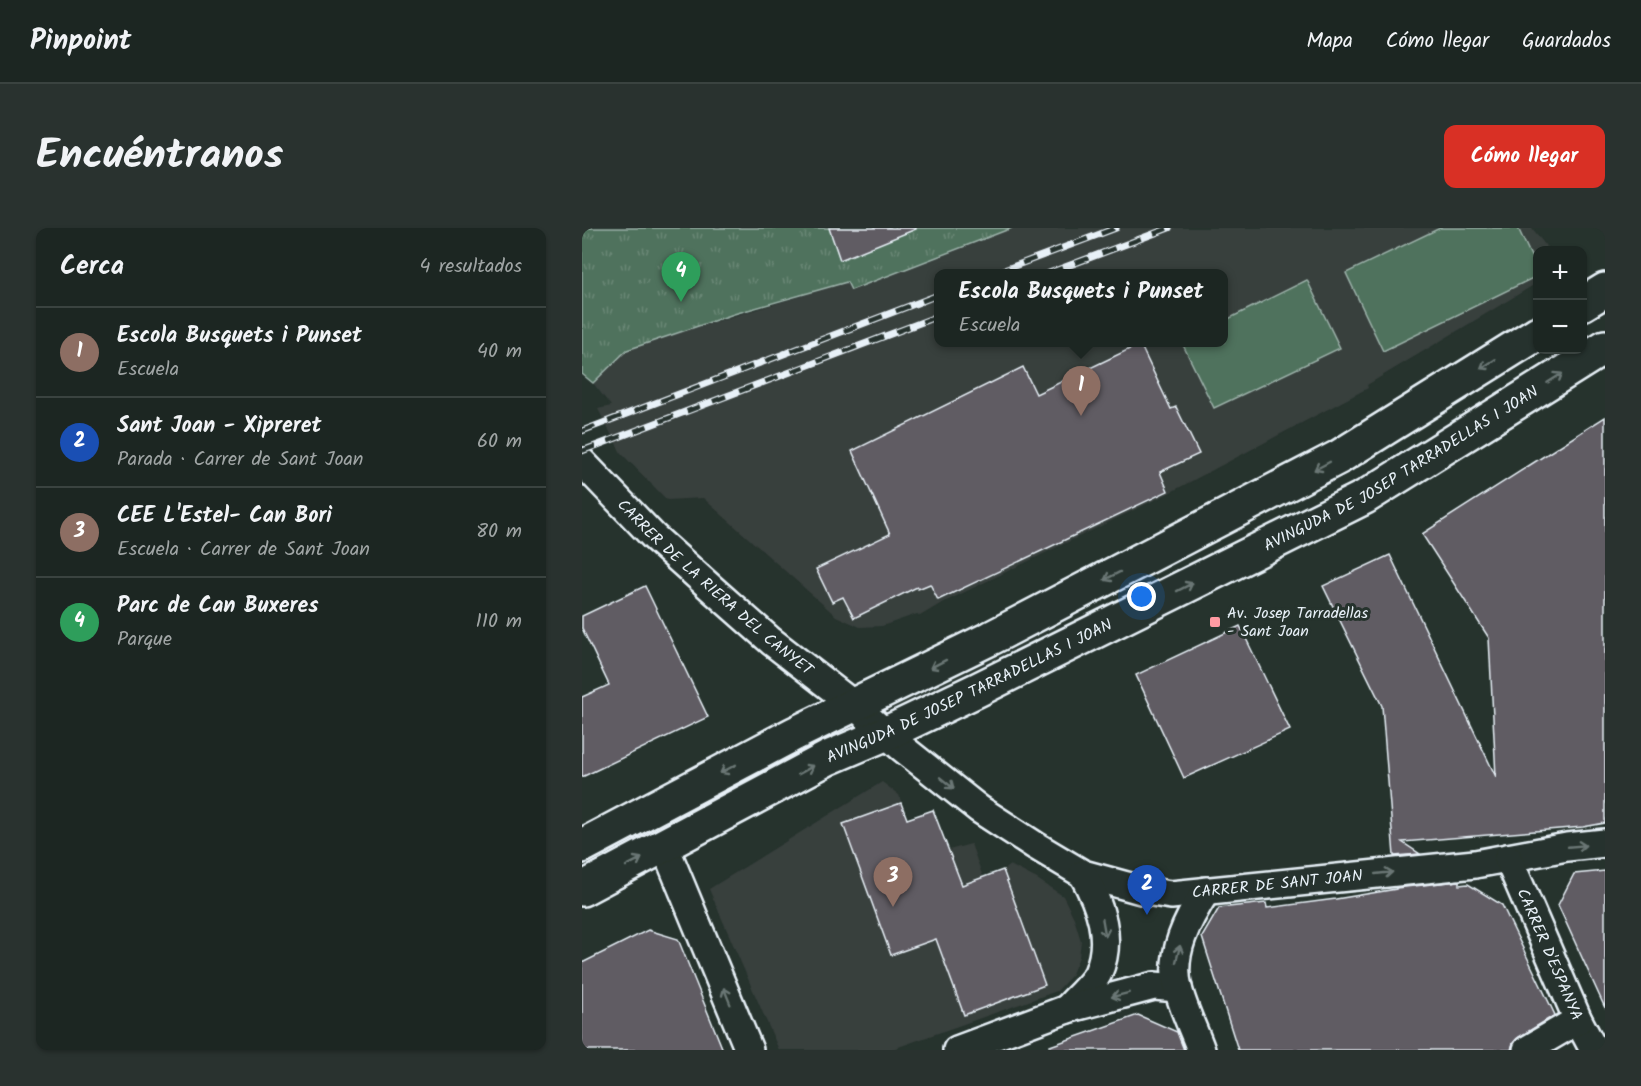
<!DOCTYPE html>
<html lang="es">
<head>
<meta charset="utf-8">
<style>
  body { margin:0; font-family:Kalam,sans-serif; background:#29322f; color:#f1f3f6 }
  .controls { position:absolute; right:18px; top:18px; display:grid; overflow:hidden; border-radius:12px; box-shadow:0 2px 4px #0004 }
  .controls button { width:54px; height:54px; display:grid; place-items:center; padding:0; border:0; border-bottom:2px solid #3a4340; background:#1c2622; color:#f1f3f6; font:30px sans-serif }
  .you { position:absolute; left:560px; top:369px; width:21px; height:21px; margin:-15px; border:4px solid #fff; border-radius:50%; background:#1a73e8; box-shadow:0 0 0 9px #1a73e833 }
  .badge { display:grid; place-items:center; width:39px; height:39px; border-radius:50%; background:#d93025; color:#fff; font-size:20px; font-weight:700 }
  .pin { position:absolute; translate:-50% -50px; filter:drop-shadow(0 2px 3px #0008) }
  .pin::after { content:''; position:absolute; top:32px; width:21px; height:18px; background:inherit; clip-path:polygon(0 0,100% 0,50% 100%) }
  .popup { position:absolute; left:352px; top:41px; width:294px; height:78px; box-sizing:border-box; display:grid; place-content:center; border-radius:12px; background:#1c2622; filter:drop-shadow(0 2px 4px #0005); font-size:20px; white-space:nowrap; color:#a0a5a5 }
  .popup b { font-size:22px; color:#f1f3f6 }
  .popup::after { content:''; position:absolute; left:50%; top:100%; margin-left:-12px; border:12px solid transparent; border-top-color:#1c2622 }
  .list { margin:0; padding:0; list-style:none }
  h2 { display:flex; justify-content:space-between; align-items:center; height:78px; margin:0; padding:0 24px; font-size:26px }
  h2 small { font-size:20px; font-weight:400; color:#a0a5a5 }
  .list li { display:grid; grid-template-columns:39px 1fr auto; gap:18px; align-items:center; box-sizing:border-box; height:90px; padding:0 24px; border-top:2px solid #3a4340 }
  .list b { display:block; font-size:22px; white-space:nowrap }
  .list p { margin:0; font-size:20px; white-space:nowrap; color:#a0a5a5 }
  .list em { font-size:20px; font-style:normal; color:#a0a5a5 }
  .map { position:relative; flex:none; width:1023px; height:822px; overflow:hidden; border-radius:12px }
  header { display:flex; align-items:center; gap:36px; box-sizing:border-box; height:84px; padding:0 30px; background:#1c2622; border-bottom:2px solid #3a4340 }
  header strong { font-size:28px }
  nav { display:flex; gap:33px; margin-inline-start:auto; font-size:21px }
  .intro { display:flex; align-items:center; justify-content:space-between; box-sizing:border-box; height:144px; padding:0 36px }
  h1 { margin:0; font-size:42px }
  .button { padding:15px 27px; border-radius:12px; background:#d93025; color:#fff; font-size:21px; font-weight:700 }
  main { display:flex; gap:36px; padding:0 36px }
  aside { flex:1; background:#1c2622; border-radius:12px; box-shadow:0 2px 4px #0004 }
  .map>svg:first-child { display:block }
  .built { fill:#383f3d; fill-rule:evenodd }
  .park { fill:url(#park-tufts); stroke:#9cb2aa; stroke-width:1.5 }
  .garden { fill:#50725d; stroke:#9cb2aa; stroke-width:1.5 }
  .building { fill:#615b63; stroke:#e8f1f8; stroke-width:1.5 }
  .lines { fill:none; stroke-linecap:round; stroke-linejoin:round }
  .street-casing { stroke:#e8f1f8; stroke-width:32 }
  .secondary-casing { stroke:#e8f1f8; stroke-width:38 }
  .street { stroke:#26332d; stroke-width:27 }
  .secondary { stroke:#26332d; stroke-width:33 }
  .rail-casing { stroke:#e8f1f8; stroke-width:7 }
  .rail { stroke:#26332d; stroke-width:4.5; stroke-dasharray:14; stroke-linecap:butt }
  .oneway { stroke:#6a7674 }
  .poi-dot { fill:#ff9aa2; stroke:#26332d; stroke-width:2 }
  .labels { text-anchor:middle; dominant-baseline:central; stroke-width:6; stroke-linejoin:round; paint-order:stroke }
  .street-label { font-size:16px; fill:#e8f1f8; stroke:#26332d }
  .poi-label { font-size:16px; fill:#e8f1f8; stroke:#26332d; text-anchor:start }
</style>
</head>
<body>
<header>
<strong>Pinpoint</strong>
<nav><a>Mapa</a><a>Cómo llegar</a><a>Guardados</a></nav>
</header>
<div class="intro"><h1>Encuéntranos</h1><a class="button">Cómo llegar</a></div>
<main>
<aside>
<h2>Cerca<small>4 resultados</small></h2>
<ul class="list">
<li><span class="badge" style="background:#8d6e63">1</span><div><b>Escola Busquets i Punset</b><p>Escuela</p></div><em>40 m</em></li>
<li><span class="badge" style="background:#1a4fb4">2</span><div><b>Sant Joan - Xipreret</b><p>Parada · Carrer de Sant Joan</p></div><em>60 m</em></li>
<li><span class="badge" style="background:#8d6e63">3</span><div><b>CEE L'Estel- Can Bori</b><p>Escuela · Carrer de Sant Joan</p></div><em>80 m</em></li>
<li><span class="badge" style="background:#2e9e5b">4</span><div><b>Parc de Can Buxeres</b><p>Parque</p></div><em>110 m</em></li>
</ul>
</aside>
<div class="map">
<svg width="1023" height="822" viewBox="0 0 1023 822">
  <defs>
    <pattern id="park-tufts" width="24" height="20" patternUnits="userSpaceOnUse" patternTransform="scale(1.5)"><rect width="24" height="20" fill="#50725d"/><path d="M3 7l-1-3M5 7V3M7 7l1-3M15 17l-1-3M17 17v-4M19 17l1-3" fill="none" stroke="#698775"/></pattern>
  </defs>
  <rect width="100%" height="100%" fill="#26332d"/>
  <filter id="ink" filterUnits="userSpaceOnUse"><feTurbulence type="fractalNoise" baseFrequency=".0167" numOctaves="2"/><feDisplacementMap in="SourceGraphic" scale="12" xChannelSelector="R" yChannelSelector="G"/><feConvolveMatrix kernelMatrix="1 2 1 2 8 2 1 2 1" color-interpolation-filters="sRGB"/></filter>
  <g filter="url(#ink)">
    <g class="built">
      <path d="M430 0H950L967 22H956L955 55 785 157 786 160 585 266 358 376 338 388 335 386 300 398 278 399 254 388 121 270 85 272 39 225 16 181 29 178 11 155 45 122 102 103 266 54 269 62ZM356 45H642V114H356Z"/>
      <polygon points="300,554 317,567 325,591 351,582 367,622 389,616 401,649 421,642 428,637 455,651 481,668 492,690 499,713 497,729 489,748 475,763 308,822 197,822 127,661"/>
    </g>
    <polygon class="park" points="0,0 430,0 269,62 265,54 152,86 45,122 11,155 0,146"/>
    <g class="garden">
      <polygon points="858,0 936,0 955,41 955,48 801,123 764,45"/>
      <polygon points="725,52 758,120 632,180 600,115 642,114 642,93"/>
    </g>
    <g class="building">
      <polygon points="247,0 334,0 334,1 258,32"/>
      <polygon points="558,116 589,181 594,179 617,226 578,244 586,263 356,372 348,356 336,361 335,359 272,390 261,369 250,374 234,341 308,306 270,223 441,139 454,166"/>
      <polygon points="1023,189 1023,595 1001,599 820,614 838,626 812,628 800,478 741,358 808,327 914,549 907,410 840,306"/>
      <polygon points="63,358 126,489 0,549 0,469 27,457 0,400 0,388"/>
      <polygon points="658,398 708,502 602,550 554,447"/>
      <polygon points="319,575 325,591 351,582 380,657 421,642 463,757 382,787 354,711 309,727 261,596"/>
      <polygon points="1023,643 1023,780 976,677 992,646"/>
      <polygon points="877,653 877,657 886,656 920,677 973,787 937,809 931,815 929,822 656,822 620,709 637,680 684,675 685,680 754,671 814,661 814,660"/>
      <polygon points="66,702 96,711 141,822 0,822 0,735"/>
      <polygon points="556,787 595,804 602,822 469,822 468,818"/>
    </g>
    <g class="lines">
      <g class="street-casing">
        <g id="street">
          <path id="s1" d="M0 234 72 309 129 360 189 413 273 478 319 519 397 581 454 618 501 646 563 663 589 667 893 636 985 619 1023 615"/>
          <polyline points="83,619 167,822"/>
          <path id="s2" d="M926 630 996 792 1012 822"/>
          <path d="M485 781C493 771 511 756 516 745 531 711 518 677 501 646"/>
          <polyline points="375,822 485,781 572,758 596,760"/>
          <path d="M619 822C612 802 601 781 596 760 587 726 606 691 624 663"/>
          <polyline points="945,822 996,792"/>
        </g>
      </g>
      <g class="secondary-casing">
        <g id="secondary">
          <polyline points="1000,76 1023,62"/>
          <polyline points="0,618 212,506 409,410 757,229 956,105"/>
          <path id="s3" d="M0 661 246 530 305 505 395 462 783 269 1023 119"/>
        </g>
      </g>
      <use href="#street" class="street"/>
      <use href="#secondary" class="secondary"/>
      <g class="rail-casing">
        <g id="rail">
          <polyline points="414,45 534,0"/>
          <polyline points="467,45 587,0"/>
          <polyline points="0,203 356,67"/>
          <polyline points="0,223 356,88"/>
        </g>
      </g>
      <use href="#rail" class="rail"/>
    </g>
    <defs><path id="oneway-shaft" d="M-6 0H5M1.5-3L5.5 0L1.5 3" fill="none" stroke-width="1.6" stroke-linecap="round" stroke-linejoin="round" transform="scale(1.5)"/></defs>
    <g class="oneway">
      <use href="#oneway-shaft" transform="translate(906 136) rotate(148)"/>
      <use href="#oneway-shaft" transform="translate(973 150) rotate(-32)"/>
      <use href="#oneway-shaft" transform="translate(740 238) rotate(152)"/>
      <use href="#oneway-shaft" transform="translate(530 348) rotate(153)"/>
      <use href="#oneway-shaft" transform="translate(603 359) rotate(-27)"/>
      <use href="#oneway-shaft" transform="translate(356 436) rotate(153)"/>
      <use href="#oneway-shaft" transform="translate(146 541) rotate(152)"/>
      <use href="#oneway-shaft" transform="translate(224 542) rotate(-29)"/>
      <use href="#oneway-shaft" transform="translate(365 555) rotate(39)"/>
      <use href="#oneway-shaft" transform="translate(995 618) rotate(-5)"/>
      <use href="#oneway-shaft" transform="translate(52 634) rotate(-27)"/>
      <use href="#oneway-shaft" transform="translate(802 645) rotate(-6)"/>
      <use href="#oneway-shaft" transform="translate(522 700) rotate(80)"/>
      <use href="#oneway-shaft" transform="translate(596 726) rotate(-76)"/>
      <use href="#oneway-shaft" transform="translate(538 767) rotate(166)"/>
      <use href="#oneway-shaft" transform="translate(145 768) rotate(-112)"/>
    </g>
  </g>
  <rect class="poi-dot" x="627" y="388" width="12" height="12" rx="3"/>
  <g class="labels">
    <g class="street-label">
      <text stroke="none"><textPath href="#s3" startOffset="921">AVINGUDA DE JOSEP TARRADELLAS I JOAN</textPath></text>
      <text stroke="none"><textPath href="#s1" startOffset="183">CARRER DE LA RIERA DEL CANYET</textPath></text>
      <text stroke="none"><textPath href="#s3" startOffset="435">AVINGUDA DE JOSEP TARRADELLAS I JOAN</textPath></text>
      <text stroke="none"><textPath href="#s1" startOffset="848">CARRER DE SANT JOAN</textPath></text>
      <text stroke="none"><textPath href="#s2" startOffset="105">CARRER D'ESPANYA</textPath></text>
    </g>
    <g class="poi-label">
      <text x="645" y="385">Av. Josep Tarradellas<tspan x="645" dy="18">- Sant Joan</tspan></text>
    </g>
  </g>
</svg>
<div class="controls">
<button>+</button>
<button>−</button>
</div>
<div class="you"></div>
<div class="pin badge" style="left:499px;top:188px;background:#8d6e63">1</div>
<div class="popup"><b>Escola Busquets i Punset</b>Escuela</div>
<div class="pin badge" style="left:565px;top:687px;background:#1a4fb4">2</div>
<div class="pin badge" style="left:311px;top:679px;background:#8d6e63">3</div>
<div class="pin badge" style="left:99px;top:74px;background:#2e9e5b">4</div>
</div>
</main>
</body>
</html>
